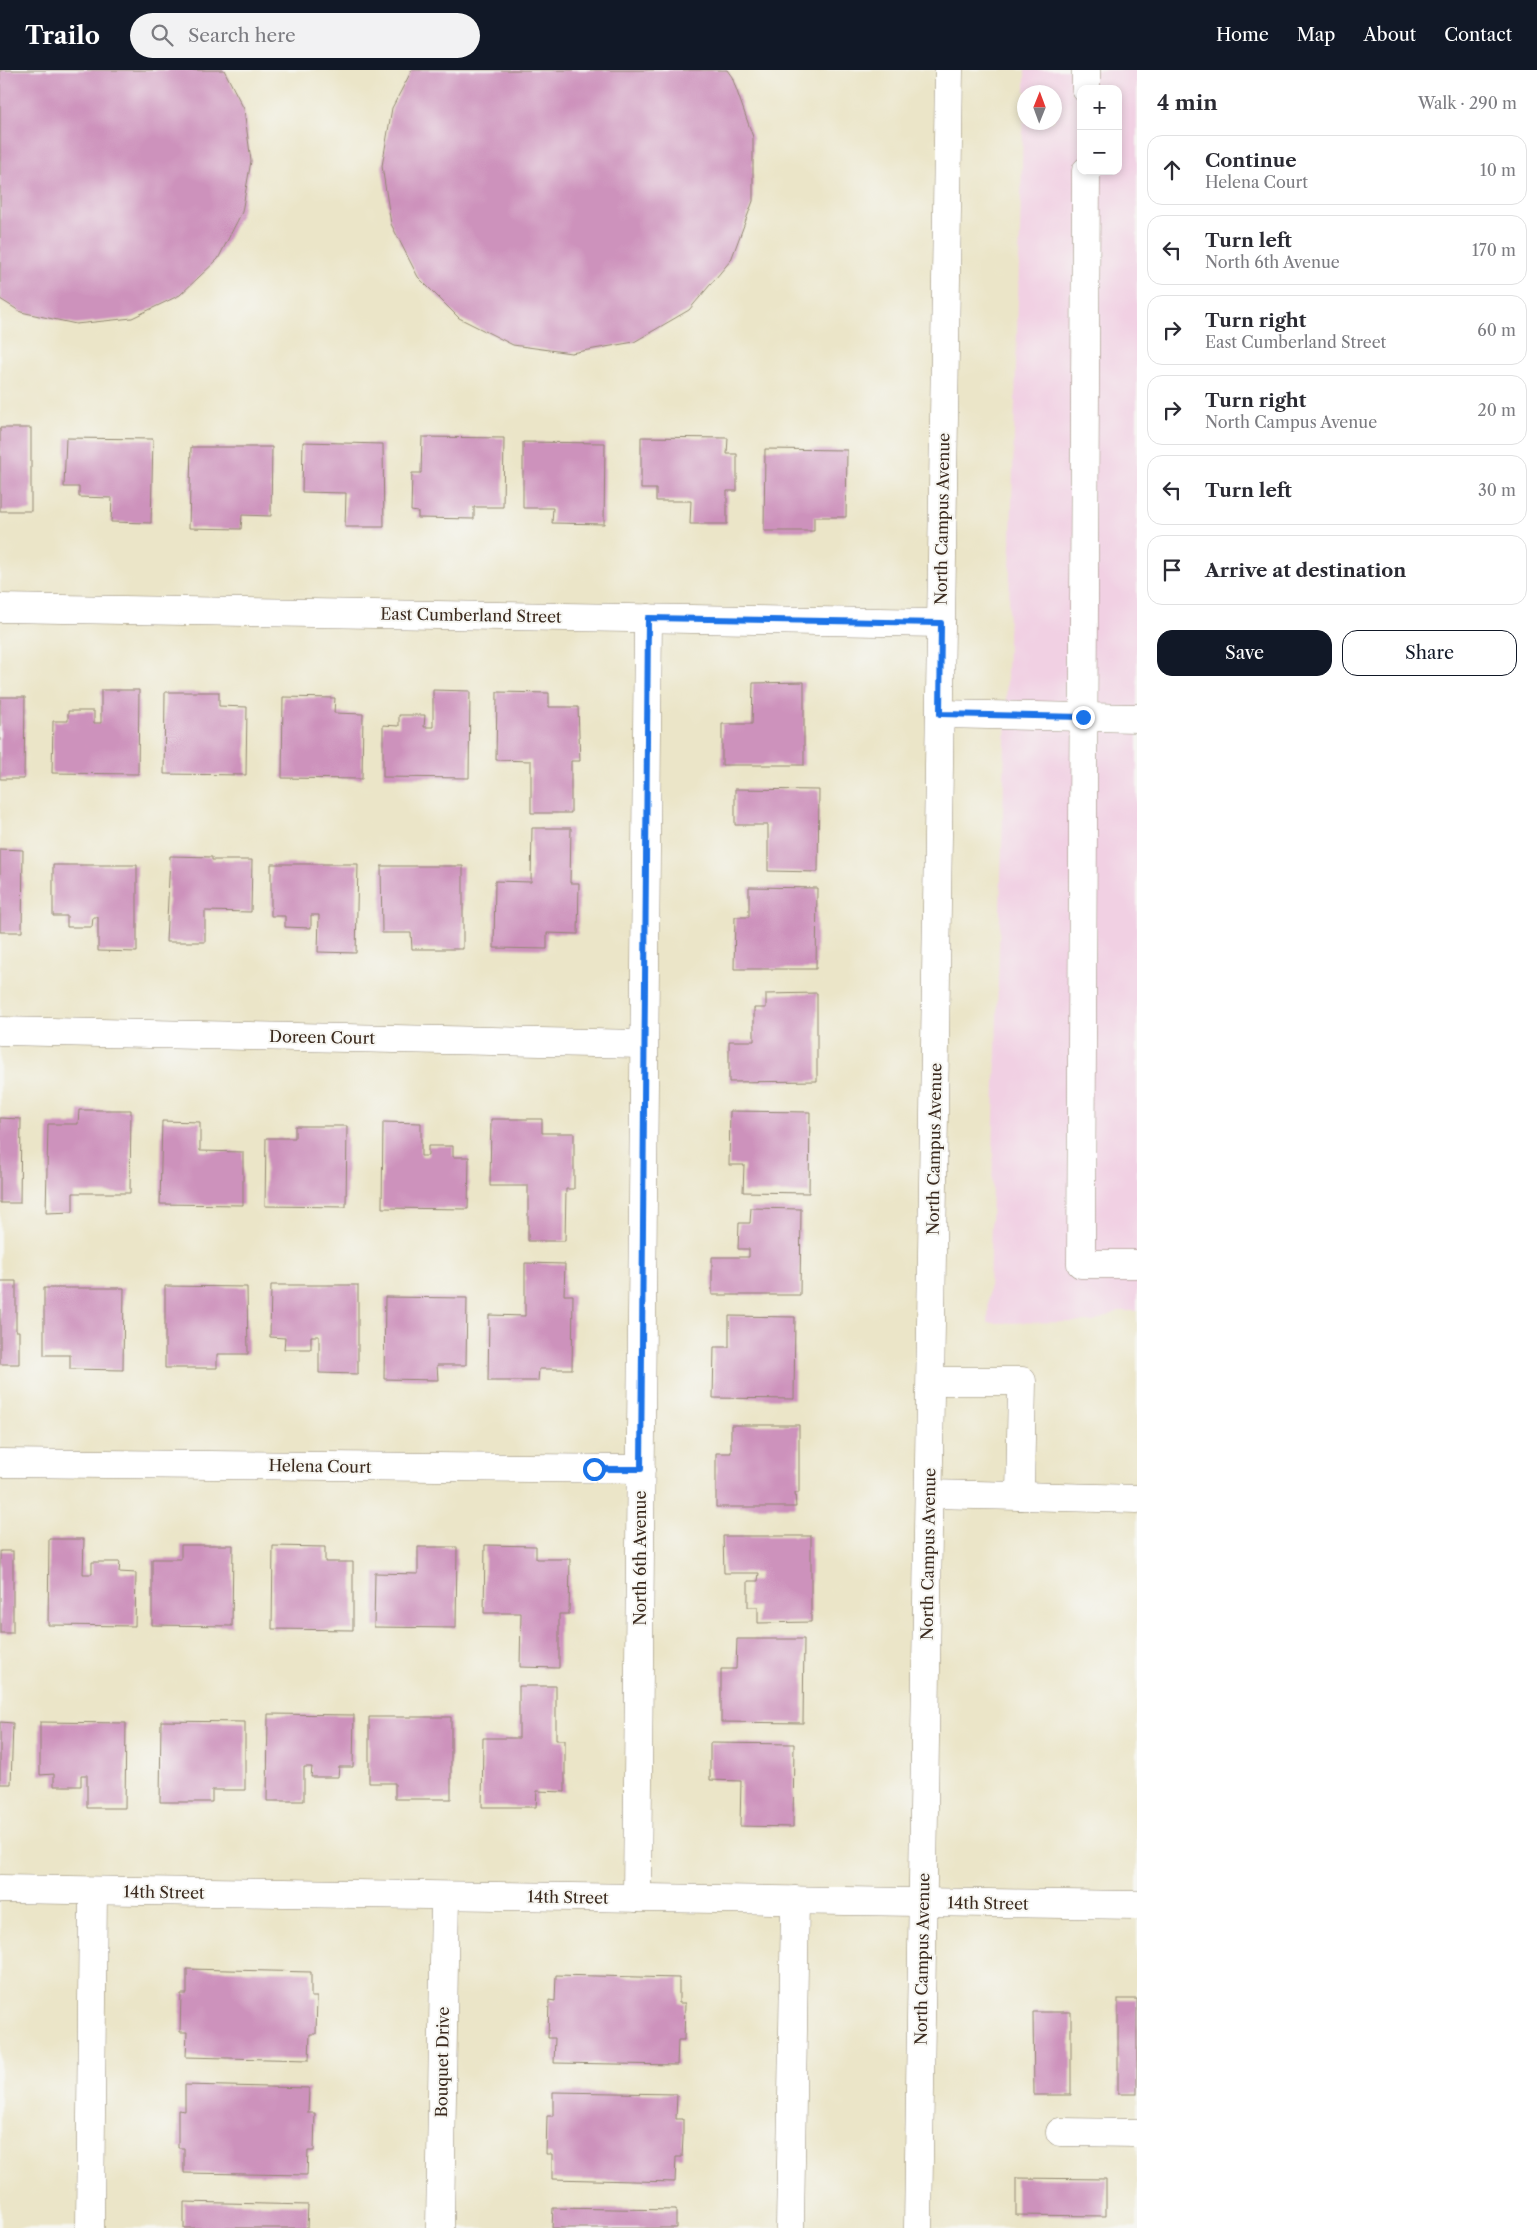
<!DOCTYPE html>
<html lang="en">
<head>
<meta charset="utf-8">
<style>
  body { margin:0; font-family:"Libre Caslon Text",serif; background:#f2f2f3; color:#2b2b33 }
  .controls { position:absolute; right:15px; top:15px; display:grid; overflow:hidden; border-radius:10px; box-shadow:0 2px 8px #0003 }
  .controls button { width:45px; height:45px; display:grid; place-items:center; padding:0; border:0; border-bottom:1px solid #e1e1e2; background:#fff; color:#2b2b33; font:25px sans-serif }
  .compass { position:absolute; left:1017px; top:15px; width:45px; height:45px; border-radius:50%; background:#fff; box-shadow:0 2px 8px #0003; rotate:1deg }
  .stop { position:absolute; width:15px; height:15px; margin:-11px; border:4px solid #1a73e8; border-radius:50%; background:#fff }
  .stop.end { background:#1a73e8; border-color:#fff; box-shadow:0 1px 5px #0008 }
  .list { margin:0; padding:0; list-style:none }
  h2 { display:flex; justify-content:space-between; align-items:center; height:65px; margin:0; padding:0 20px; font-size:21px }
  h2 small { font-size:16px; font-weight:400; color:#7c7c81 }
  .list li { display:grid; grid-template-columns:32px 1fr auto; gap:15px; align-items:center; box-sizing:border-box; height:70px; margin:0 10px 10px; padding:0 10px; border:1px solid #e1e1e2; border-radius:15px }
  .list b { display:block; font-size:19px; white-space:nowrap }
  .list p { margin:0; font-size:16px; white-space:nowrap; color:#7c7c81 }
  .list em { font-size:16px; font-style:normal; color:#7c7c81 }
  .actions { display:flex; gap:10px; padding:15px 20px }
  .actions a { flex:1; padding:11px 0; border:1px solid #111827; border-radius:15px; text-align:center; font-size:18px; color:#111827 }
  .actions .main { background:#111827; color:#fff }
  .icon { flex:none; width:28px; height:28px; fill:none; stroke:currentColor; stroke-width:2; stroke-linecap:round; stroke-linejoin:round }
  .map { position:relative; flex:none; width:1137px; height:2158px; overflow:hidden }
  header { display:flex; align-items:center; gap:30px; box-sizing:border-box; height:70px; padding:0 25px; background:#111827; color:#fff }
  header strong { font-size:24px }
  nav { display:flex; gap:28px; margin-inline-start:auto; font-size:18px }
  .search { width:350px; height:45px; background:#f2f2f3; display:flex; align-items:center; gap:12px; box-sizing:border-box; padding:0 18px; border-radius:28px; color:#7c7c81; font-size:19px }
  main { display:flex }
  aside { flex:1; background:#fff }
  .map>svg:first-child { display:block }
  .built { fill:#f1d0e3; fill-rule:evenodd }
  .building { fill:#cd92bc }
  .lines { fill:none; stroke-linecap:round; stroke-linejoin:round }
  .minor-casing { stroke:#938873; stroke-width:29 }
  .major-casing { stroke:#938873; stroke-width:29 }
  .minor { stroke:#fff; stroke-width:28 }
  .major { stroke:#fff; stroke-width:28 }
  .route { stroke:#1a73e8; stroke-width:6 }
  .labels { text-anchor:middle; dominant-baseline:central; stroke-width:4; stroke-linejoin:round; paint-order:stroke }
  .street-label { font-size:16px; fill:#3b2a1e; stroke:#f6f6f2 }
</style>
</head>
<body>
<header>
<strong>Trailo</strong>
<div class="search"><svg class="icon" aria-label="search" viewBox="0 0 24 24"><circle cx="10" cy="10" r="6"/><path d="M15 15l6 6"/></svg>Search here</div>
<nav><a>Home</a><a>Map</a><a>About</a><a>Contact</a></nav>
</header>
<main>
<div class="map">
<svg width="1137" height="2158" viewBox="0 0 1137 2158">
  <rect width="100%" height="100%" fill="#f6f6f2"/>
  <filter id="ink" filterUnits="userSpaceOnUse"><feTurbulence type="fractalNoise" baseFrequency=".02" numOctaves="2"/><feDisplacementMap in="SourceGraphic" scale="10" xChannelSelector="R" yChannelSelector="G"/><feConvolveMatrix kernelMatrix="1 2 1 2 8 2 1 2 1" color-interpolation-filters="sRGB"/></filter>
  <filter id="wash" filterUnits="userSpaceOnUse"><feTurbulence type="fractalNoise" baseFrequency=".0096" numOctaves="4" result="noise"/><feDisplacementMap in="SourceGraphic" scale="20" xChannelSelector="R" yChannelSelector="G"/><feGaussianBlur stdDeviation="1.12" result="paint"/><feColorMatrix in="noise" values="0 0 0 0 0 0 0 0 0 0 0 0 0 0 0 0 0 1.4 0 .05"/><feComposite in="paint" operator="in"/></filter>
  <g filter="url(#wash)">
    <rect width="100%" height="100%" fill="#ebe5c8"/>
    <path class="built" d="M1025 0H1137V1241H1119L1094 1252 988 1253 1024 23V52H1054V22H1025ZM1081 19H1118V101H1081Z"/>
    <g id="blocks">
      <g class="building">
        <polygon points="0,0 224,0 244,39 251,91 242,142 218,189 180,225 132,248 76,254 21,242 0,229"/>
        <polygon points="412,0 727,0 732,7 753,67 753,131 731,190 689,240 634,272 571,283 513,275 459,248 418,207 391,154 382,96 392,38"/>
        <rect x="0" y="358" width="31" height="83"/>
        <polygon points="422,367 504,368 503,437 474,437 474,449 418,448 418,442 411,441 412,403 421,403"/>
        <polygon points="641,367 728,368 727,384 737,384 737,421 727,421 727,454 690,454 691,431 656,431 656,419 641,419"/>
        <polygon points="66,368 153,369 151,453 111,452 112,428 79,427 79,417 64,417"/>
        <polygon points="303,372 383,374 384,457 345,457 346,423 302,422"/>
        <polygon points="523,372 605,373 604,454 552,453 553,438 523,438"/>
        <polygon points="191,377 272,377 271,446 242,445 241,459 189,458"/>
        <polygon points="765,379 847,380 846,447 814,447 814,461 764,461"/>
        <polygon points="804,612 804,695 722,695 722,654 752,654 753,613"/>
        <polygon points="101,620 139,620 138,704 52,703 53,651 68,651 68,641 94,641 94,653 101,653"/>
        <polygon points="433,620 470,621 469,708 383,707 383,655 399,656 399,645 425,645 424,657 433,657"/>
        <polygon points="165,622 219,622 219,636 247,637 246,705 164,704"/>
        <polygon points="497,622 549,623 549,637 578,637 580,691 571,691 571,743 531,743 531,691 496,690"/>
        <polygon points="0,627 25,627 24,709 0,709"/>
        <polygon points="283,627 335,628 334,643 363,644 362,709 282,708"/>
        <polygon points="735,719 819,720 818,802 768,801 768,755 735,755"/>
        <polygon points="532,758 571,758 570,813 579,813 578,864 547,863 547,879 494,878 495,811 531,812"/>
        <polygon points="0,779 23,780 22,862 0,862"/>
        <polygon points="170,786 212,787 212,790 252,790 251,842 205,841 205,872 166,872"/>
        <polygon points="271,794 358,794 356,883 318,882 319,845 311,845 311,858 285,857 285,846 271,846"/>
        <polygon points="53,795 137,795 137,882 98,881 98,847 93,847 92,857 67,857 67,846 53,846"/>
        <polygon points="381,796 463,796 463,879 412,879 411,863 382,863"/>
        <polygon points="749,817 817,818 816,899 734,899 735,847 749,847"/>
        <polygon points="817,923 817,1011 729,1012 729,971 754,971 754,938 766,938 766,924"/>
        <polygon points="79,1040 131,1040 130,1123 73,1123 73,1142 46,1143 48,1054 78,1054"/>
        <polygon points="730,1041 810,1042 809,1123 743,1122 744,1095 729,1095"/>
        <polygon points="0,1048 21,1049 20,1133 0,1133"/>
        <polygon points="491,1049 542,1049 542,1063 574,1063 574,1119 566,1119 565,1171 528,1171 528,1116 490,1116"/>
        <polygon points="162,1051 200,1052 200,1081 243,1082 243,1135 160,1134"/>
        <polygon points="383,1052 421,1053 421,1086 428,1086 428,1076 453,1076 453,1087 469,1087 468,1139 382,1138"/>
        <polygon points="295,1056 347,1056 346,1137 265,1136 266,1068 295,1068"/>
        <polygon points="751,1138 801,1139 800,1225 712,1225 712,1187 749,1187 749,1179 738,1179 739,1153 750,1153"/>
        <polygon points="525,1193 565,1194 564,1225 573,1225 572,1299 539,1299 538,1311 488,1311 489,1245 525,1246"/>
        <polygon points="0,1211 16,1211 16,1261 19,1261 19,1294 0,1294"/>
        <polygon points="271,1215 358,1215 358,1304 319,1303 319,1266 311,1266 311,1279 284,1279 285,1268 270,1267"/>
        <polygon points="165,1216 247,1217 248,1284 217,1284 217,1298 165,1298"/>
        <polygon points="44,1218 124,1218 123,1300 70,1299 70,1285 44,1285"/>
        <polygon points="385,1227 467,1228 466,1295 437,1295 438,1310 384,1309"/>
        <polygon points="729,1246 795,1247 794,1329 713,1328 714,1277 729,1277"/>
        <polygon points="731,1355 799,1355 799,1423 795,1423 796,1437 716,1437 716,1383 731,1383"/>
        <polygon points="723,1466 811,1466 811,1552 758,1553 758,1537 748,1537 748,1511 758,1511 759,1503 724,1503"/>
        <polygon points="49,1469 84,1469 83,1504 92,1504 92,1492 120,1492 119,1502 136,1503 135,1556 48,1555"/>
        <polygon points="181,1475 233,1475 232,1556 152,1555 152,1489 181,1489"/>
        <polygon points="485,1475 536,1476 536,1489 570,1489 569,1544 559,1544 559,1598 520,1597 521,1543 484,1543"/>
        <polygon points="273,1476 325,1477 325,1492 353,1492 353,1560 272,1559"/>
        <polygon points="418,1477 457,1477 456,1558 374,1557 375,1503 418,1504"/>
        <rect x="0" y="1481" width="13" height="82"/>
        <polygon points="737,1569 804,1569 803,1653 721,1652 721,1599 736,1599"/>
        <polygon points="519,1616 556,1616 556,1670 565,1670 565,1722 537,1721 536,1737 482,1737 483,1668 519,1668"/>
        <polygon points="268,1644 354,1645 353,1697 339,1697 338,1707 311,1707 312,1697 304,1697 304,1731 267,1731"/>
        <polygon points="369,1647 451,1647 451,1729 395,1729 395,1713 369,1713"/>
        <polygon points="161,1651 245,1652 245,1720 212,1720 212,1732 160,1732"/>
        <polygon points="0,1652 13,1653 11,1714 0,1714"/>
        <polygon points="40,1652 126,1653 125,1738 87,1738 87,1705 81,1705 81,1716 54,1716 54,1704 40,1705"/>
        <polygon points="710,1673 794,1674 793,1757 740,1756 741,1711 710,1710"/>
        <polygon points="187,1899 311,1902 311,1927 317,1927 316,1964 310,1964 309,1990 186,1987 187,1962 180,1962 181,1924 187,1924"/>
        <polygon points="556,1905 679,1908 679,1933 685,1933 684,1970 678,1970 677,1995 554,1993 555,1968 548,1968 549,1930 555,1931"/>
        <rect x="1118" y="1929" width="19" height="95"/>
        <polygon points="1033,1942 1071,1942 1071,2025 1034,2025"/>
        <polygon points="185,2015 309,2018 308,2043 315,2043 314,2081 308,2081 307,2105 184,2103 184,2078 178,2078 178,2040 185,2041"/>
        <polygon points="553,2022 677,2024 676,2049 683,2049 683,2068 682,2087 676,2087 675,2112 552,2109 552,2084 546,2084 547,2046 553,2046"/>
        <polygon points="1016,2108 1106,2109 1106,2146 1016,2145"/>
        <polygon points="184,2132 308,2135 307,2158 184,2158"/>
        <polygon points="553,2138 676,2140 676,2158 552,2158"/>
      </g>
    </g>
  </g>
  <g filter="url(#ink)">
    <use href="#blocks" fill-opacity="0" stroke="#938873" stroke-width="1"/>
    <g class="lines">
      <g class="minor-casing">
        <g id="minor">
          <polyline points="1086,19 1086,0"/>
          <polyline points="1086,101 1081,1194 1137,1194"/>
          <polyline points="0,538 941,553"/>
          <polyline points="940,644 1137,648"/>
          <polyline points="0,961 644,974"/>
          <polyline points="0,1393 641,1399"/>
          <polyline points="929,1424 1020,1426 1022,1311 931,1311"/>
          <polyline points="1020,1426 1137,1429"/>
          <polyline points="0,1819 1137,1835"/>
          <polyline points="637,1828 648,548"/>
          <polyline points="1060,2062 1137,2063"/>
          <polyline points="90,2158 93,1821"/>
          <polyline points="440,2158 445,1826"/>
          <polyline points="790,2158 795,1830"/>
        </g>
      </g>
      <g class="major-casing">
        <polyline id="major" points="918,2158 949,0"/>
      </g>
      <use href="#minor" class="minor"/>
      <use href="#major" class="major"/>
    </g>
  </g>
  <g class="lines" filter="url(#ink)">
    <polyline class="route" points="594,1399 641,1399 648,548 941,553 940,644 1083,647"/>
  </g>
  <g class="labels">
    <g class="street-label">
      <text transform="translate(942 449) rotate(-89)">North Campus Avenue</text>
      <text transform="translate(471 545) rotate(1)">East Cumberland Street</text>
      <text transform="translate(322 967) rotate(1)">Doreen Court</text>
      <text transform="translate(934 1079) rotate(-89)">North Campus Avenue</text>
      <text transform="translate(320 1396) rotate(1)">Helena Court</text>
      <text transform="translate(928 1484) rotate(-89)">North Campus Avenue</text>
      <text transform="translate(640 1488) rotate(-90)">North 6th Avenue</text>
      <text transform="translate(164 1822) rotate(1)">14th Street</text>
      <text transform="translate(568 1827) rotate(1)">14th Street</text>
      <text transform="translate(988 1833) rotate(1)">14th Street</text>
      <text transform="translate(922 1889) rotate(-89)">North Campus Avenue</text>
      <text transform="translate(442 1992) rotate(-89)">Bouquet Drive</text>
    </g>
  </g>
</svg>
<div class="controls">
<button>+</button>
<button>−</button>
</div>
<svg class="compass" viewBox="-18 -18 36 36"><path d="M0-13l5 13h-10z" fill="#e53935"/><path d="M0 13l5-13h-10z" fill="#7c7c81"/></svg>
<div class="stop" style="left:594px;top:1399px"></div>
<div class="stop end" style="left:1083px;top:647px"></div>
</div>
<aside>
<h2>4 min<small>Walk · 290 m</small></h2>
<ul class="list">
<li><svg class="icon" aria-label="ahead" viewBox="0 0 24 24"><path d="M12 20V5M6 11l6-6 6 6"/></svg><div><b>Continue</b><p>Helena Court</p></div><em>10 m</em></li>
<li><svg class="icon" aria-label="left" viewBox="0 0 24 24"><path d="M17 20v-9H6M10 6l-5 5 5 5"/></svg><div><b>Turn left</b><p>North 6th Avenue</p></div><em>170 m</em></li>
<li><svg class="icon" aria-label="right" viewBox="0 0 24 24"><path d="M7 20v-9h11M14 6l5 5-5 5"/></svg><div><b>Turn right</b><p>East Cumberland Street</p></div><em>60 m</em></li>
<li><svg class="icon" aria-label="right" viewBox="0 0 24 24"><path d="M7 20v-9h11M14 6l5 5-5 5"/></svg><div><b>Turn right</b><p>North Campus Avenue</p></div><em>20 m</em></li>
<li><svg class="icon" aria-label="left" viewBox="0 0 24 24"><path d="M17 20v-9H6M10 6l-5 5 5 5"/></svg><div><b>Turn left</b></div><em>30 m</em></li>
<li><svg class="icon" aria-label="arrive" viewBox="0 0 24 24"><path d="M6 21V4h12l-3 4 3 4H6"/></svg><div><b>Arrive at destination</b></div></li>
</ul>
<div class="actions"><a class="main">Save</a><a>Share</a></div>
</aside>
</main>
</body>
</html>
